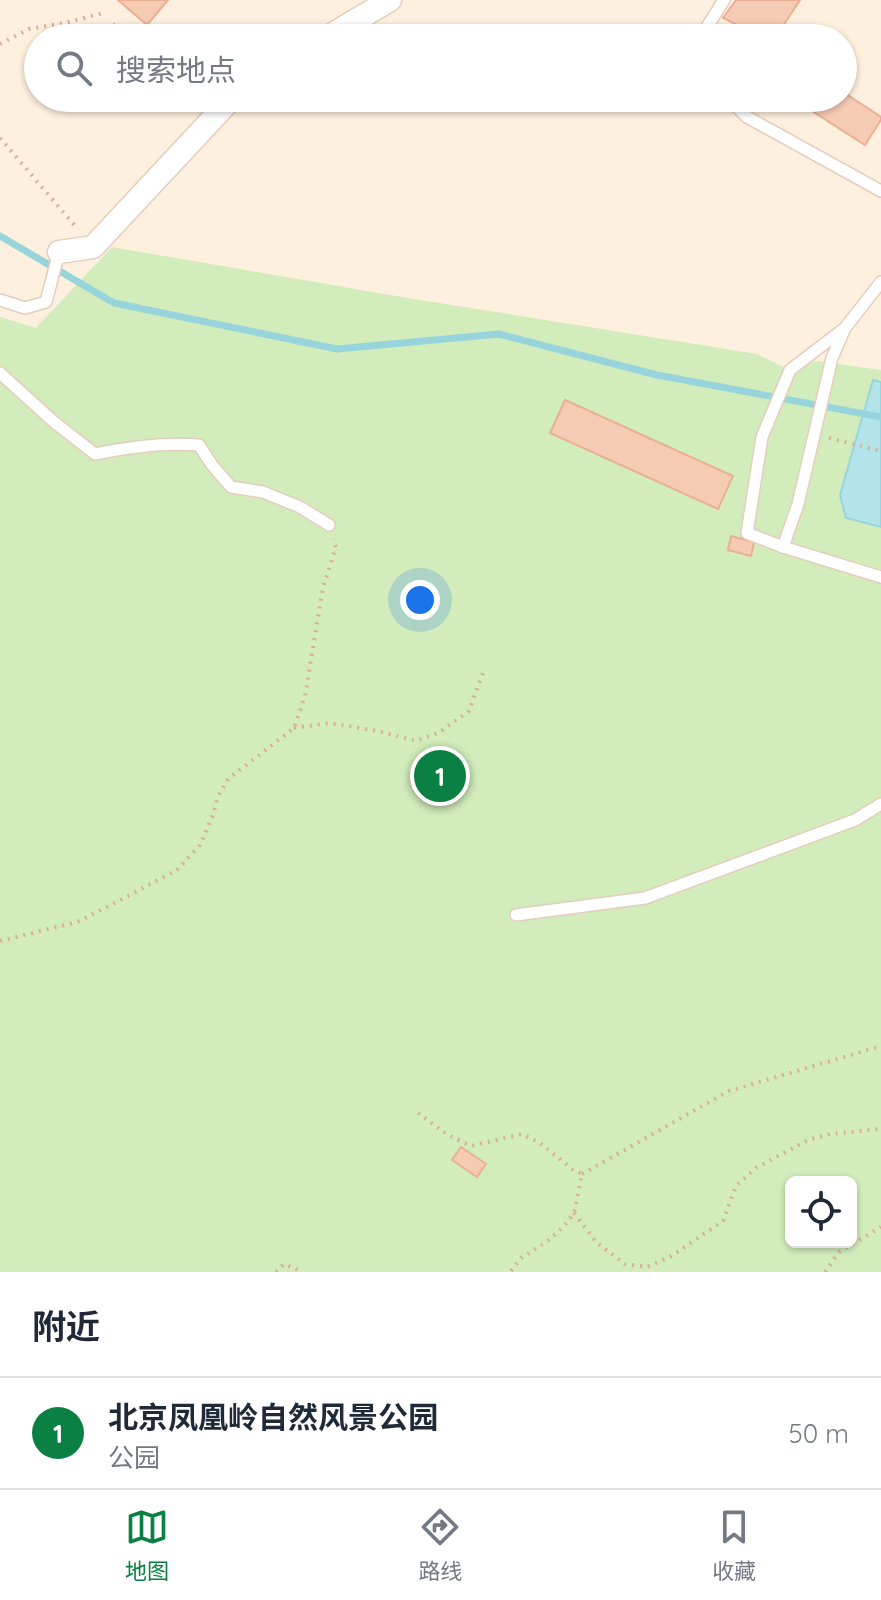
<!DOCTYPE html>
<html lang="zh">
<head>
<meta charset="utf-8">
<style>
  body { margin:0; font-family:Quicksand,"Noto Sans SC",sans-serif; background:#f2f2f3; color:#1f2937 }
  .controls { position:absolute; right:24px; bottom:24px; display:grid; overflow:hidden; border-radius:12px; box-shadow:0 2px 6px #0004 }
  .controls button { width:72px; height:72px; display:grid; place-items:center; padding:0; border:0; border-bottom:2px solid #e0e1e3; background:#fff; color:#1f2937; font:40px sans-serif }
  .you { position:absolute; left:420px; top:600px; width:28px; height:28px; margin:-20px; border:6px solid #fff; border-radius:50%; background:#1a73e8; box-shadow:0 0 0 12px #1a73e833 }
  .badge { display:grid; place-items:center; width:52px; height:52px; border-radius:50%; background:#0b8043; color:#fff; font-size:26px; font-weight:700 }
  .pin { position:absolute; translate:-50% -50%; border:4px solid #fff; box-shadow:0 2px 8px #0006 }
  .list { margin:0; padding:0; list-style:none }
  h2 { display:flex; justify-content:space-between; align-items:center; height:104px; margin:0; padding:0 32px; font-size:34px }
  h2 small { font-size:26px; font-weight:400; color:#747a83 }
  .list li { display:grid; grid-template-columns:52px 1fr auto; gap:24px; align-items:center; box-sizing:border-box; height:112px; padding:0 32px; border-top:2px solid #e0e1e3 }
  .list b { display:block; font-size:30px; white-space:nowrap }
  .list p { margin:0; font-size:26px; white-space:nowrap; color:#747a83 }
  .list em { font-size:26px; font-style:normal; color:#747a83 }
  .icon { flex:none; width:44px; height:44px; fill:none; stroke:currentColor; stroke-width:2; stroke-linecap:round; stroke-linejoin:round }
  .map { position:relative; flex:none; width:881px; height:1272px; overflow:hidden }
  .search { position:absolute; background:#fff; box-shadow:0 2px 6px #0004; left:24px; right:24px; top:24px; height:88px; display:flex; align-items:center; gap:20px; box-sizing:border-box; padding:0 28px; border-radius:44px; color:#747a83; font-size:30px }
  .sheet { height:216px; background:#fff }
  nav { display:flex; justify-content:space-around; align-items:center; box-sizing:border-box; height:112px; border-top:2px solid #e0e1e3; background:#fff; font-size:22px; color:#747a83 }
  nav a { display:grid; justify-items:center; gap:4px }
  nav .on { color:#0b8043 }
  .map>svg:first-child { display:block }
  .green { fill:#d2ecbc; fill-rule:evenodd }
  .water { fill:#b2e4e9; stroke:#97d4db; stroke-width:2 }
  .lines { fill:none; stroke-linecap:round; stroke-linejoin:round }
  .stream { stroke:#97d4db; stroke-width:7 }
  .building { fill:#f6cbb4; stroke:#eab093; stroke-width:2 }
  .service-casing { stroke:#e5cdbd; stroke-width:14 }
  .minor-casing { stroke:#e5cdbd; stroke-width:25 }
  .path { stroke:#daae97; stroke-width:4; stroke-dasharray:2 6; stroke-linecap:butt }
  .service { stroke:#fff; stroke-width:11 }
  .minor { stroke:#fff; stroke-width:22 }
</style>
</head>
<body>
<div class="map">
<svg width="881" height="1272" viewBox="0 0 881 1272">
  <rect width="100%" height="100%" fill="#fef0de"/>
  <path class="green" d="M112 247 408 298 757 354 789 370 816 361 881 370V1272H0V317L36 328ZM791 1182H851V1242H791Z"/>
  <polygon class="water" points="873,380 881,382 881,527 846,518 840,495"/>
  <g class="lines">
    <polyline class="stream" points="0,236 114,303 337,349 499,334 657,375 881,417"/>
  </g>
  <g class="building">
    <polygon points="118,0 168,0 147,25"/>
    <polygon points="736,0 800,0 775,38 763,38 723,18"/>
    <polygon points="114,24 131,38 102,38"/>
    <polygon points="843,92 881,117 881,120 865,145 792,98 843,98"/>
    <polygon points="565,400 733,476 718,509 550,433"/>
    <polygon points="731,536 754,542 751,556 728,550"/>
    <polygon points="461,1147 486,1164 477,1177 452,1160"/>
  </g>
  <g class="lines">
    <g class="service-casing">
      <g id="service">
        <polyline points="708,38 705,30 724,0"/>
        <polyline points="728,98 747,117 881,191"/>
        <polyline points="0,300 25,308 46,302 59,252"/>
        <polyline points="845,328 790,370 762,437 747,533 783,547 798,504 832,358 845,328 881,282"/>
        <path d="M0 373 54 422 95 454C129 447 164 442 199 445L212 465 231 487 263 492 300 507 329 525"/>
        <polyline points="783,547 881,577"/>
        <polyline points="516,915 645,898 855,820 881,804"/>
      </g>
    </g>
    <g class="minor-casing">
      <g id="minor">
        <polyline points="326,38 390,0"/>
        <polyline points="59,252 93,247 232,98"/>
      </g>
    </g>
    <g class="path">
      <polyline points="0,44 29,29 65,23 103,13"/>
      <polyline points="0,138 76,227"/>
      <polyline points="829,438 881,451"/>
      <polyline points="294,728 329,723 378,731 416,741 440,732 469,711 484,670"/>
      <polyline points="0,941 77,922 111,905 177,870 200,845 213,815 218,796 228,779 294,728 305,696 323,587 336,547 333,539"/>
      <polyline points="418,1113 448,1135 471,1146 522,1134 540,1143 572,1169 582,1174 574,1213 564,1226 548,1241 521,1258 510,1272"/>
      <polyline points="582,1174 729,1091 881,1046"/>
      <polyline points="574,1213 597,1243 625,1264 647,1267 670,1257 723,1221 736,1186 756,1168 808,1140 830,1134 881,1129"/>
      <polyline points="276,1272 284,1264 303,1272"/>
      <polyline points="825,1272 839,1252 881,1227"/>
    </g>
    <use href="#service" class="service"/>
    <use href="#minor" class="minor"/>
  </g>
</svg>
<div class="controls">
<button><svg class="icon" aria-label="locate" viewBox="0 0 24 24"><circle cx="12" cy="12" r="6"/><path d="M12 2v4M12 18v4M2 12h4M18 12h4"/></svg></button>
</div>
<div class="you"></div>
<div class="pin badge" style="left:440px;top:776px">1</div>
<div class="search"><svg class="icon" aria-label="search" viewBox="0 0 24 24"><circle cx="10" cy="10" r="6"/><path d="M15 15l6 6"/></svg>搜索地点</div>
</div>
<section class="sheet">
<h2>附近<small></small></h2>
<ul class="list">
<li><span class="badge">1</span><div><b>北京凤凰岭自然风景公园</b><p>公园</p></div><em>50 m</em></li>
</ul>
</section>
<nav>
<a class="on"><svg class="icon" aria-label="map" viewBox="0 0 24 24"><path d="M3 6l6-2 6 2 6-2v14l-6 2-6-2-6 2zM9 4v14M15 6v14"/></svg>地图</a>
<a><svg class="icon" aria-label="directions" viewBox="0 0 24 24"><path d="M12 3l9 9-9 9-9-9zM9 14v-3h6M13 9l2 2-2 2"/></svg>路线</a>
<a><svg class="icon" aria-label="saved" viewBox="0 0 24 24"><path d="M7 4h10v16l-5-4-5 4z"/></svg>收藏</a>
</nav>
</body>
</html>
